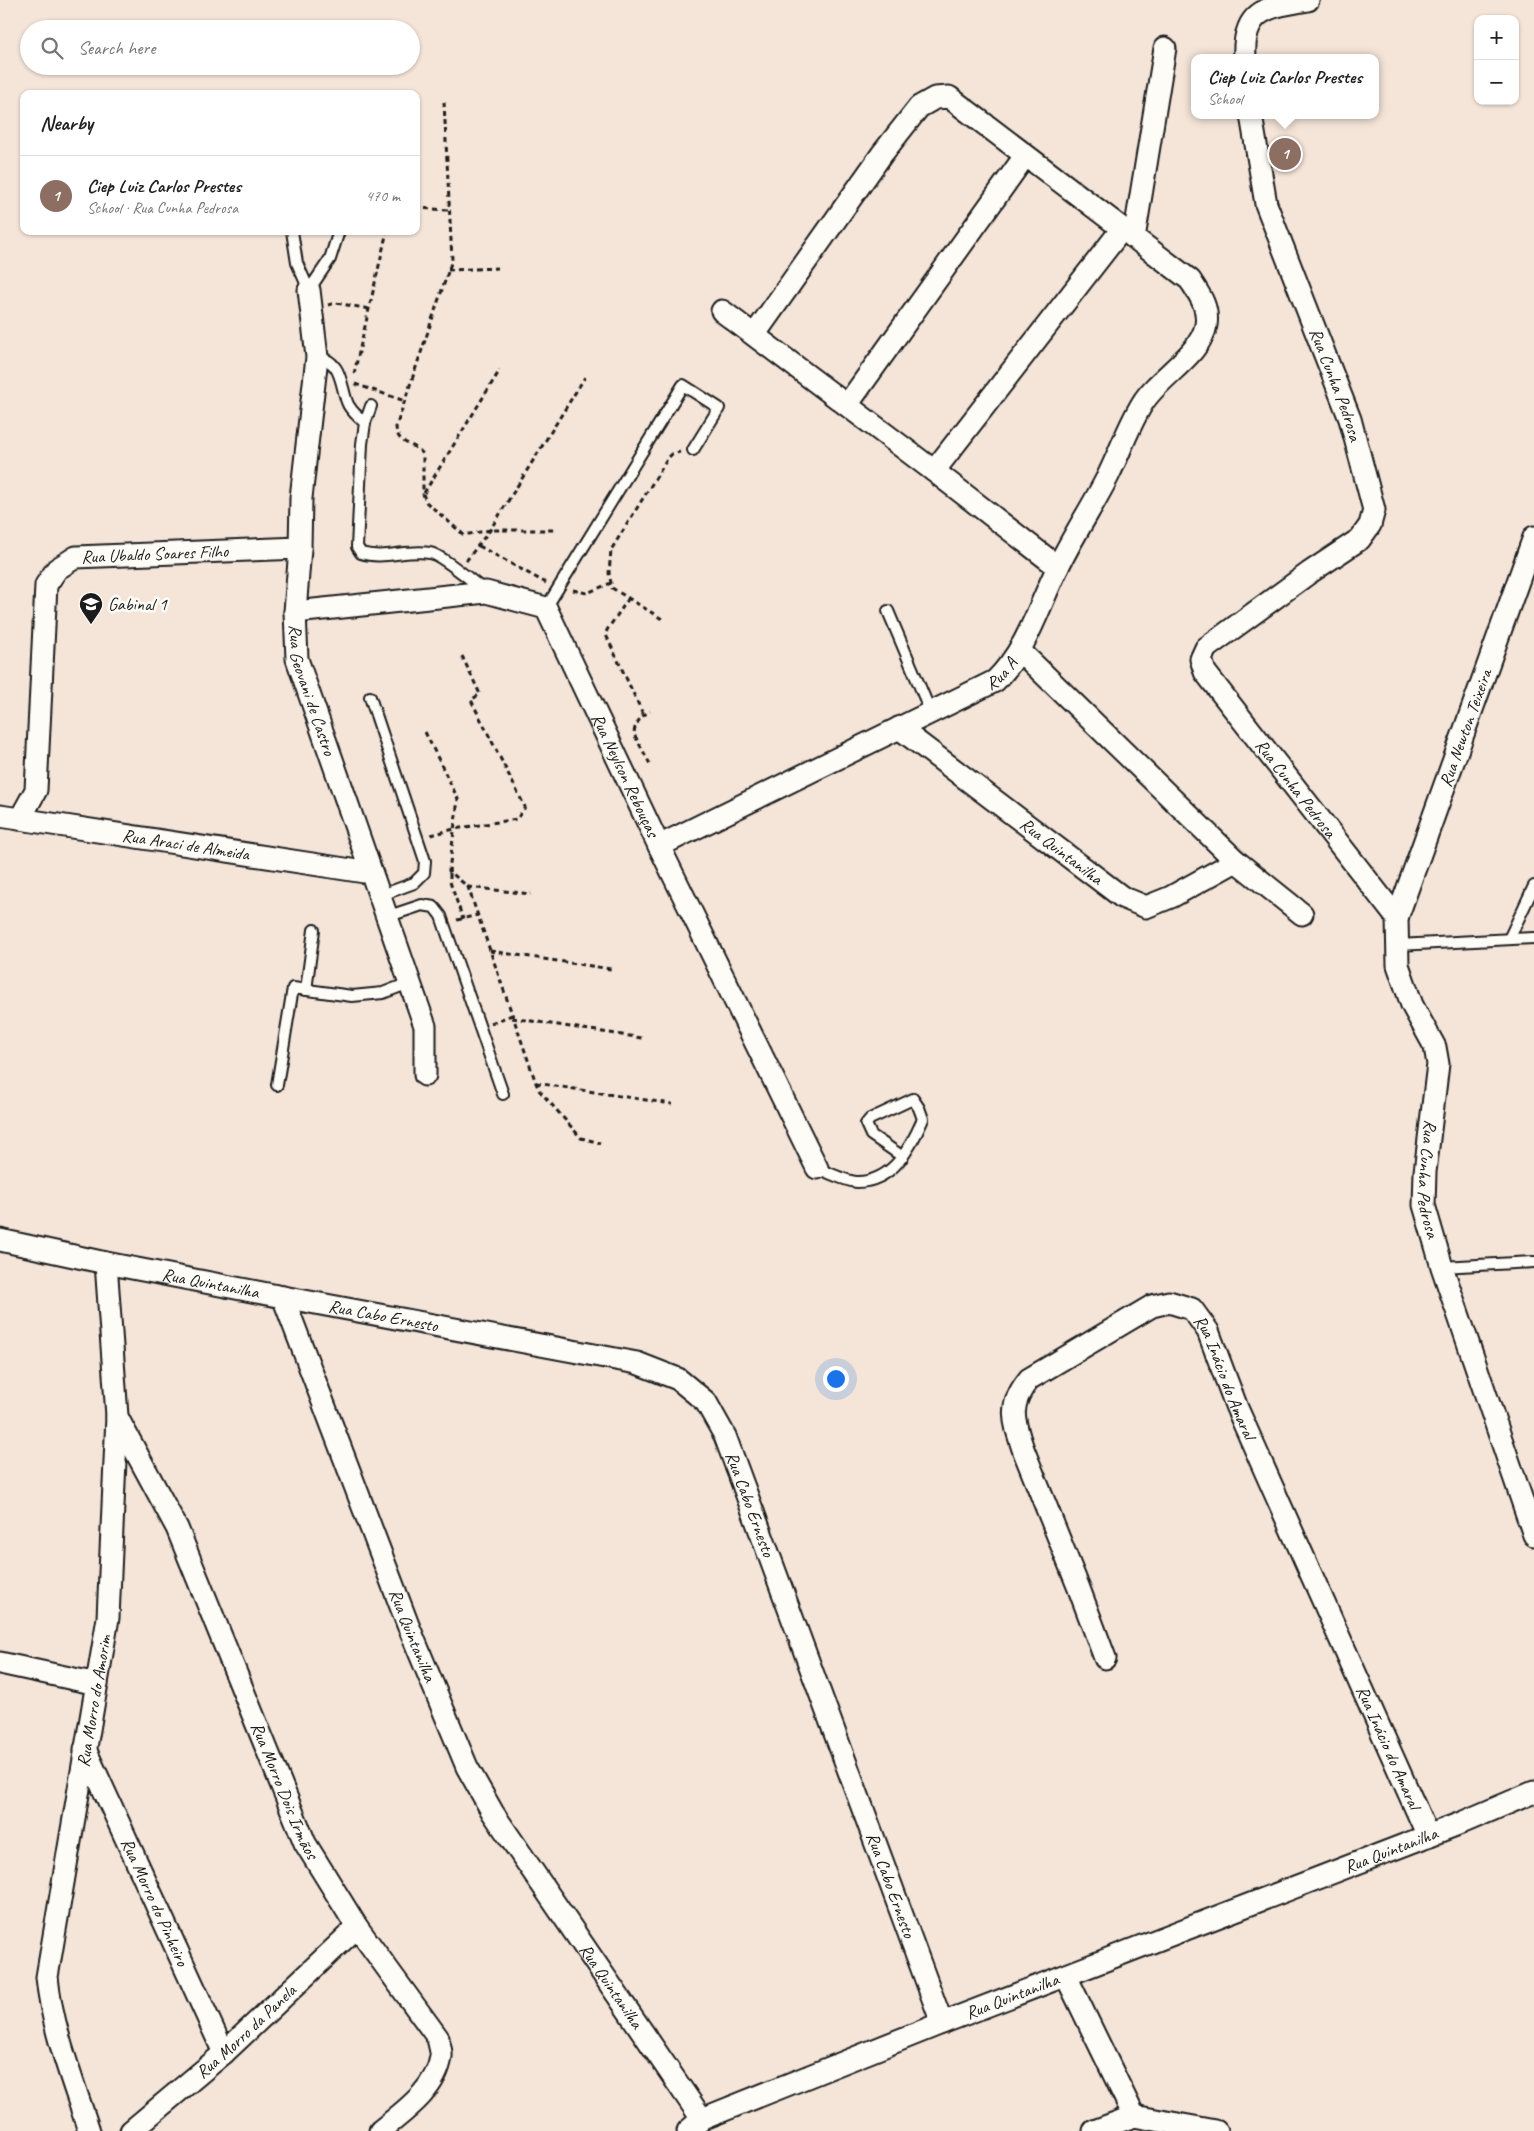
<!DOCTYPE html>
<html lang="en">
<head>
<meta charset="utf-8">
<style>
  body { margin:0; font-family:Caveat,sans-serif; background:#f6f6f6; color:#222 }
  .controls { position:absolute; right:15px; top:15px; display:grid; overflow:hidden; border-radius:10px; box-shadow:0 1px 4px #0004 }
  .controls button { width:45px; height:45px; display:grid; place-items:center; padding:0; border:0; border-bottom:1px solid #e0e0e0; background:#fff; color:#222; font:25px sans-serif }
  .you { position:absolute; left:835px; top:1378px; width:18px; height:18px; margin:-12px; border:4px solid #fff; border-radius:50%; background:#1a73e8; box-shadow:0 0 0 8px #1a73e833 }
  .badge { display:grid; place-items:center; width:32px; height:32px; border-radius:50%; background:#7c3aed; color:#fff; font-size:16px; font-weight:700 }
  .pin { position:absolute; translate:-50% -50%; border:2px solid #fff; box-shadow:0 1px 5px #0006 }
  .popup { position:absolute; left:1191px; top:54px; width:188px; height:65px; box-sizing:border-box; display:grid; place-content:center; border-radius:10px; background:#fff; filter:drop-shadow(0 1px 4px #0005); font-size:16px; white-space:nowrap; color:#767676 }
  .popup b { font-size:19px; color:#222 }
  .popup::after { content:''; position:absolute; left:50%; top:100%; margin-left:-10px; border:10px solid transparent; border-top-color:#fff }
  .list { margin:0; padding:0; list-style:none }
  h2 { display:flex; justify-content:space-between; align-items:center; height:65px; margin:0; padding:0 20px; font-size:21px }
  h2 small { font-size:16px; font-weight:400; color:#767676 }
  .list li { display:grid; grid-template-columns:32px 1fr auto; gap:15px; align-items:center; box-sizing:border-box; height:80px; padding:0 20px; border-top:1px solid #e0e0e0 }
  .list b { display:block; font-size:19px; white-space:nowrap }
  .list p { margin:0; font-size:16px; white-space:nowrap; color:#767676 }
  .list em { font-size:16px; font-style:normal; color:#767676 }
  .icon { flex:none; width:28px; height:28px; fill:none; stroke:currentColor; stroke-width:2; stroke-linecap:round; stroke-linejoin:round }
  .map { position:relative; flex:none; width:1534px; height:2131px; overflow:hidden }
  .search { position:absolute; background:#fff; box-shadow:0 1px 4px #0004; left:20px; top:20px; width:400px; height:55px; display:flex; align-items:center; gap:12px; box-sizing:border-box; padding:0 18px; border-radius:28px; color:#767676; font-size:19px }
  .panel { position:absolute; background:#fff; box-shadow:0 1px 4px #0004; left:20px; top:90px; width:400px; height:145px; border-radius:10px }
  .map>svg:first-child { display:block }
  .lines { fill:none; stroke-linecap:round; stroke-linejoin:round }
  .service-casing { stroke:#1c1c1c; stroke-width:14 }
  .minor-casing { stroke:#1c1c1c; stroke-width:25 }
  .path { stroke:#1c1c1c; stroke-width:3; stroke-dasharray:5 4; stroke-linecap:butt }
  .service { stroke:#fdfcf7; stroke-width:10 }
  .minor { stroke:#fdfcf7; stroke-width:21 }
  .labels { text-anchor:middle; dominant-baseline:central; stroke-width:5; stroke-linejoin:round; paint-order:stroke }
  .street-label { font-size:18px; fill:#1c1c1c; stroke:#fdfcf7 }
  .poi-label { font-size:18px; fill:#1c1c1c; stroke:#fdfcf7; text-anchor:start }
</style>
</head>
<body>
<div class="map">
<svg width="1534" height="2131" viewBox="0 0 1534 2131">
  <rect width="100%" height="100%" fill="#f5e5d9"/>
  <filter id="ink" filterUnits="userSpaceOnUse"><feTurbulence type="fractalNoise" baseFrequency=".02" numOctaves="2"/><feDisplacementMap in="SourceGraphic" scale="10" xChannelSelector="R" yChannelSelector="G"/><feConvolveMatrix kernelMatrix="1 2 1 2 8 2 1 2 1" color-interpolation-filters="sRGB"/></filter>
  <g filter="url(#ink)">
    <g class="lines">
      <g class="service-casing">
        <g id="service">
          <polyline points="292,231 297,263 309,290 330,259 339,231"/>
          <path d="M317 357C342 361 340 383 347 402 350 411 359 417 365 423"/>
          <path d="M371 406 365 423 362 444 357 547 361 553C383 560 407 549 430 553 440 554 473 582 484 590"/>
          <polyline points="546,608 683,385 719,408 693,450"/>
          <polyline points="888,611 931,713"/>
          <polyline points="370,697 425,861 424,873 414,883 379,896"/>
          <polyline points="386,917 422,905 434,907 441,916 503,1094"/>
          <polyline points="1509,939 1534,886"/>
          <polyline points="1398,945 1534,938"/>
          <polyline points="306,990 314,930"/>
          <polyline points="277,1085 293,988 352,996 383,993 409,983"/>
          <path d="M817 1168C827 1172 847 1182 857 1182 893 1182 911 1147 923 1119L919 1108 913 1099 870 1119 866 1124 871 1135 903 1157"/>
          <polyline points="1442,1267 1534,1262"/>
        </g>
      </g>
      <g class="minor-casing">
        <g id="minor">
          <path d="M1245 58C1242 9 1268 7 1308 0"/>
          <path id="s1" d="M1251 115 1266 204 1350 419 1374 510 1370 525 1360 539 1309 573 1206 648 1201 659 1205 672 1397 918 1398 965 1412 1005 1435 1047 1438 1064 1425 1172 1424 1205 1442 1267 1534 1535"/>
          <polyline points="1134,238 1165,48"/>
          <path id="s2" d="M309 290 317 357 301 498 300 548 295 612 297 659 425 1026V1075"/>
          <polyline points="722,311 934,471 1058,567"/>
          <polyline points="847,405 1025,156"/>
          <polyline points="934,471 1122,229"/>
          <path id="s3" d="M295 612 486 592 546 608 659 846 817 1168"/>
          <polyline points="1020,651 1236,861 1302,914"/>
          <path id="s4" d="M899 728 1122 897 1146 907 1171 897 1236 861"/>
          <path id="s5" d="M0 816 371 873"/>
          <path id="s6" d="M20 819 36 790 46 585 57 569 76 557 300 548"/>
          <path id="s7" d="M659 846 995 681C1027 650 1038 608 1057 569 1072 537 1092 508 1108 476 1120 452 1128 427 1142 404 1157 378 1201 355 1206 325 1209 307 1199 294 1190 280L949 97 935 98 919 107 882 154 755 334"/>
          <path id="s8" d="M1397 918 1534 537"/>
          <path id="s9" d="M0 1240 106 1263 283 1297 408 1625 467 1767 493 1813 702 2119"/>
          <path id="s10" d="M283 1297 637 1363 678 1379 706 1402 725 1436 942 2023"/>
          <path id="s11" d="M117 1417 177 1528 305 1843 357 1927 438 2038C439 2044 442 2052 441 2057 436 2090 403 2112 380 2131"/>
          <path id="s12" d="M1105 1658 1078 1586 1023 1449C1013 1419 1008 1405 1029 1379L1152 1306 1169 1302 1192 1309 1208 1331 1237 1408 1428 1836"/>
          <polyline points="0,1663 97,1684"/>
          <path id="s13" d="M85 1749 224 2053"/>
          <polyline points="1066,1976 1134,2116"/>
          <path id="s14" d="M89 2131C73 2081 52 2029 47 1977L108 1618 117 1416 106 1263"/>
          <path id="s15" d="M131 2131 224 2053 357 1927"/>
          <path id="s16" d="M688 2131 702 2119 942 2023 1461 1823 1534 1792"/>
          <polyline points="1094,2131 1134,2116 1216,2131"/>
        </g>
      </g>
      <g class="path">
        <path d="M444 102 452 260 396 427C397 445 413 442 423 454V494L426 502 464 535 490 530H557"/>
        <polyline points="416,208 449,210"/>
        <polyline points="448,270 500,268"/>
        <polyline points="328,305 336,303 370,309"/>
        <polyline points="354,374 387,231"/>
        <polyline points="355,384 405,401"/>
        <polyline points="424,493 500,370"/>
        <polyline points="479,546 546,583"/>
        <polyline points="466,561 490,530 585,377"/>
        <polyline points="573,590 587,593 611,583"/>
        <polyline points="629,598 607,630 606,635 643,714"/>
        <polyline points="662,619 612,588 609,573 611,550 668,458 672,454 680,452"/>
        <polyline points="425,732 458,799 449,871 468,887 536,1083 539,1090 581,1138 600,1143"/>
        <path d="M650 764 634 734C634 724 642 715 650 711"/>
        <polyline points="431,835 454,829 517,819 525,807 471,700 480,694 462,656"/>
        <polyline points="450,873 450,882 463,919"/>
        <polyline points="468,887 531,894"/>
        <polyline points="457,920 478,915"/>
        <polyline points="490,951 611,969"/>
        <polyline points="512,1018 642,1038"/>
        <polyline points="491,1023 512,1015"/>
        <polyline points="536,1083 672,1104"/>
      </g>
      <use href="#service" class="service"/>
      <use href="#minor" class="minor"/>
    </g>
  </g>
  <defs>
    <g id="school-pin" transform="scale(1.25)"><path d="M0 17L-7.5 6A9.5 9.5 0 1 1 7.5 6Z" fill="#1c1c1c" stroke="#fdfcf7"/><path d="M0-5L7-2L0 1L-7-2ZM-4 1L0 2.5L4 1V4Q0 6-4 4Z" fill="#fff"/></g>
  </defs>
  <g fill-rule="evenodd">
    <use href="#school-pin" x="91" y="604"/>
  </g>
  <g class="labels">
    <g class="street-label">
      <text stroke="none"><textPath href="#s1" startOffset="284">Rua Cunha Pedrosa</textPath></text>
      <text stroke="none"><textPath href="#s6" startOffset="359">Rua Ubaldo Soares Filho</textPath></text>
      <text stroke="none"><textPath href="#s7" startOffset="384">Rua A</textPath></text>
      <text stroke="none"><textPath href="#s2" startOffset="404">Rua Geovani de Castro</textPath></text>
      <text stroke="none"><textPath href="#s8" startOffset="202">Rua Newton Teixeira</textPath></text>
      <text stroke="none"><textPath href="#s3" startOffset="439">Rua Neylson Rebouças</textPath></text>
      <text stroke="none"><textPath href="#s1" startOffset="810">Rua Cunha Pedrosa</textPath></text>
      <text stroke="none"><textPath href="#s5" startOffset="188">Rua Araci de Almeida</textPath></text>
      <text stroke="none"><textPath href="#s4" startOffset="204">Rua Quintanilha</textPath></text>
      <text stroke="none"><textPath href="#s1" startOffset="1245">Rua Cunha Pedrosa</textPath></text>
      <text stroke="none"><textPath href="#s9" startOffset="215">Rua Quintanilha</textPath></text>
      <text stroke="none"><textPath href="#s10" startOffset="102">Rua Cabo Ernesto</textPath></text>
      <text stroke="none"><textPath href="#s12" startOffset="560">Rua Inácio do Amaral</textPath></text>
      <text stroke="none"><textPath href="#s10" startOffset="552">Rua Cabo Ernesto</textPath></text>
      <text stroke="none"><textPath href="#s9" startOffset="651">Rua Quintanilha</textPath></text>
      <text stroke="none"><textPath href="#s14" startOffset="440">Rua Morro do Amorim</textPath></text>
      <text stroke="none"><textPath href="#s12" startOffset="965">Rua Inácio do Amaral</textPath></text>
      <text stroke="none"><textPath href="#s11" startOffset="410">Rua Morro Dois Irmãos</textPath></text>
      <text stroke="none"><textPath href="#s16" startOffset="758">Rua Quintanilha</textPath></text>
      <text stroke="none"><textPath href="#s10" startOffset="958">Rua Cabo Ernesto</textPath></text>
      <text stroke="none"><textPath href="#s13" startOffset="168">Rua Morro do Pinheiro</textPath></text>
      <text stroke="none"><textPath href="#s9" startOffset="1056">Rua Quintanilha</textPath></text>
      <text stroke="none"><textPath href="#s16" startOffset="352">Rua Quintanilha</textPath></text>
      <text stroke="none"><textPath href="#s15" startOffset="152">Rua Morro da Panela</textPath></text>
    </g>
    <g class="poi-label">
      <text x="108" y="604">Gabinal 1</text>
    </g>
  </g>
</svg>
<div class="controls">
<button>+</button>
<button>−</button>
</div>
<div class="you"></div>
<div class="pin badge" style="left:1285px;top:154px;background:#8d6e63">1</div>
<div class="popup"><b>Ciep Luiz Carlos Prestes</b>School</div>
<div class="search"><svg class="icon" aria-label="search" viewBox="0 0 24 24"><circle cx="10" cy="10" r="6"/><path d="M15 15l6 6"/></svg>Search here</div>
<section class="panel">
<h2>Nearby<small></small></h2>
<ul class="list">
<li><span class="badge" style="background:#8d6e63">1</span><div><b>Ciep Luiz Carlos Prestes</b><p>School · Rua Cunha Pedrosa</p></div><em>470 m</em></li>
</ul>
</section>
</div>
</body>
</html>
